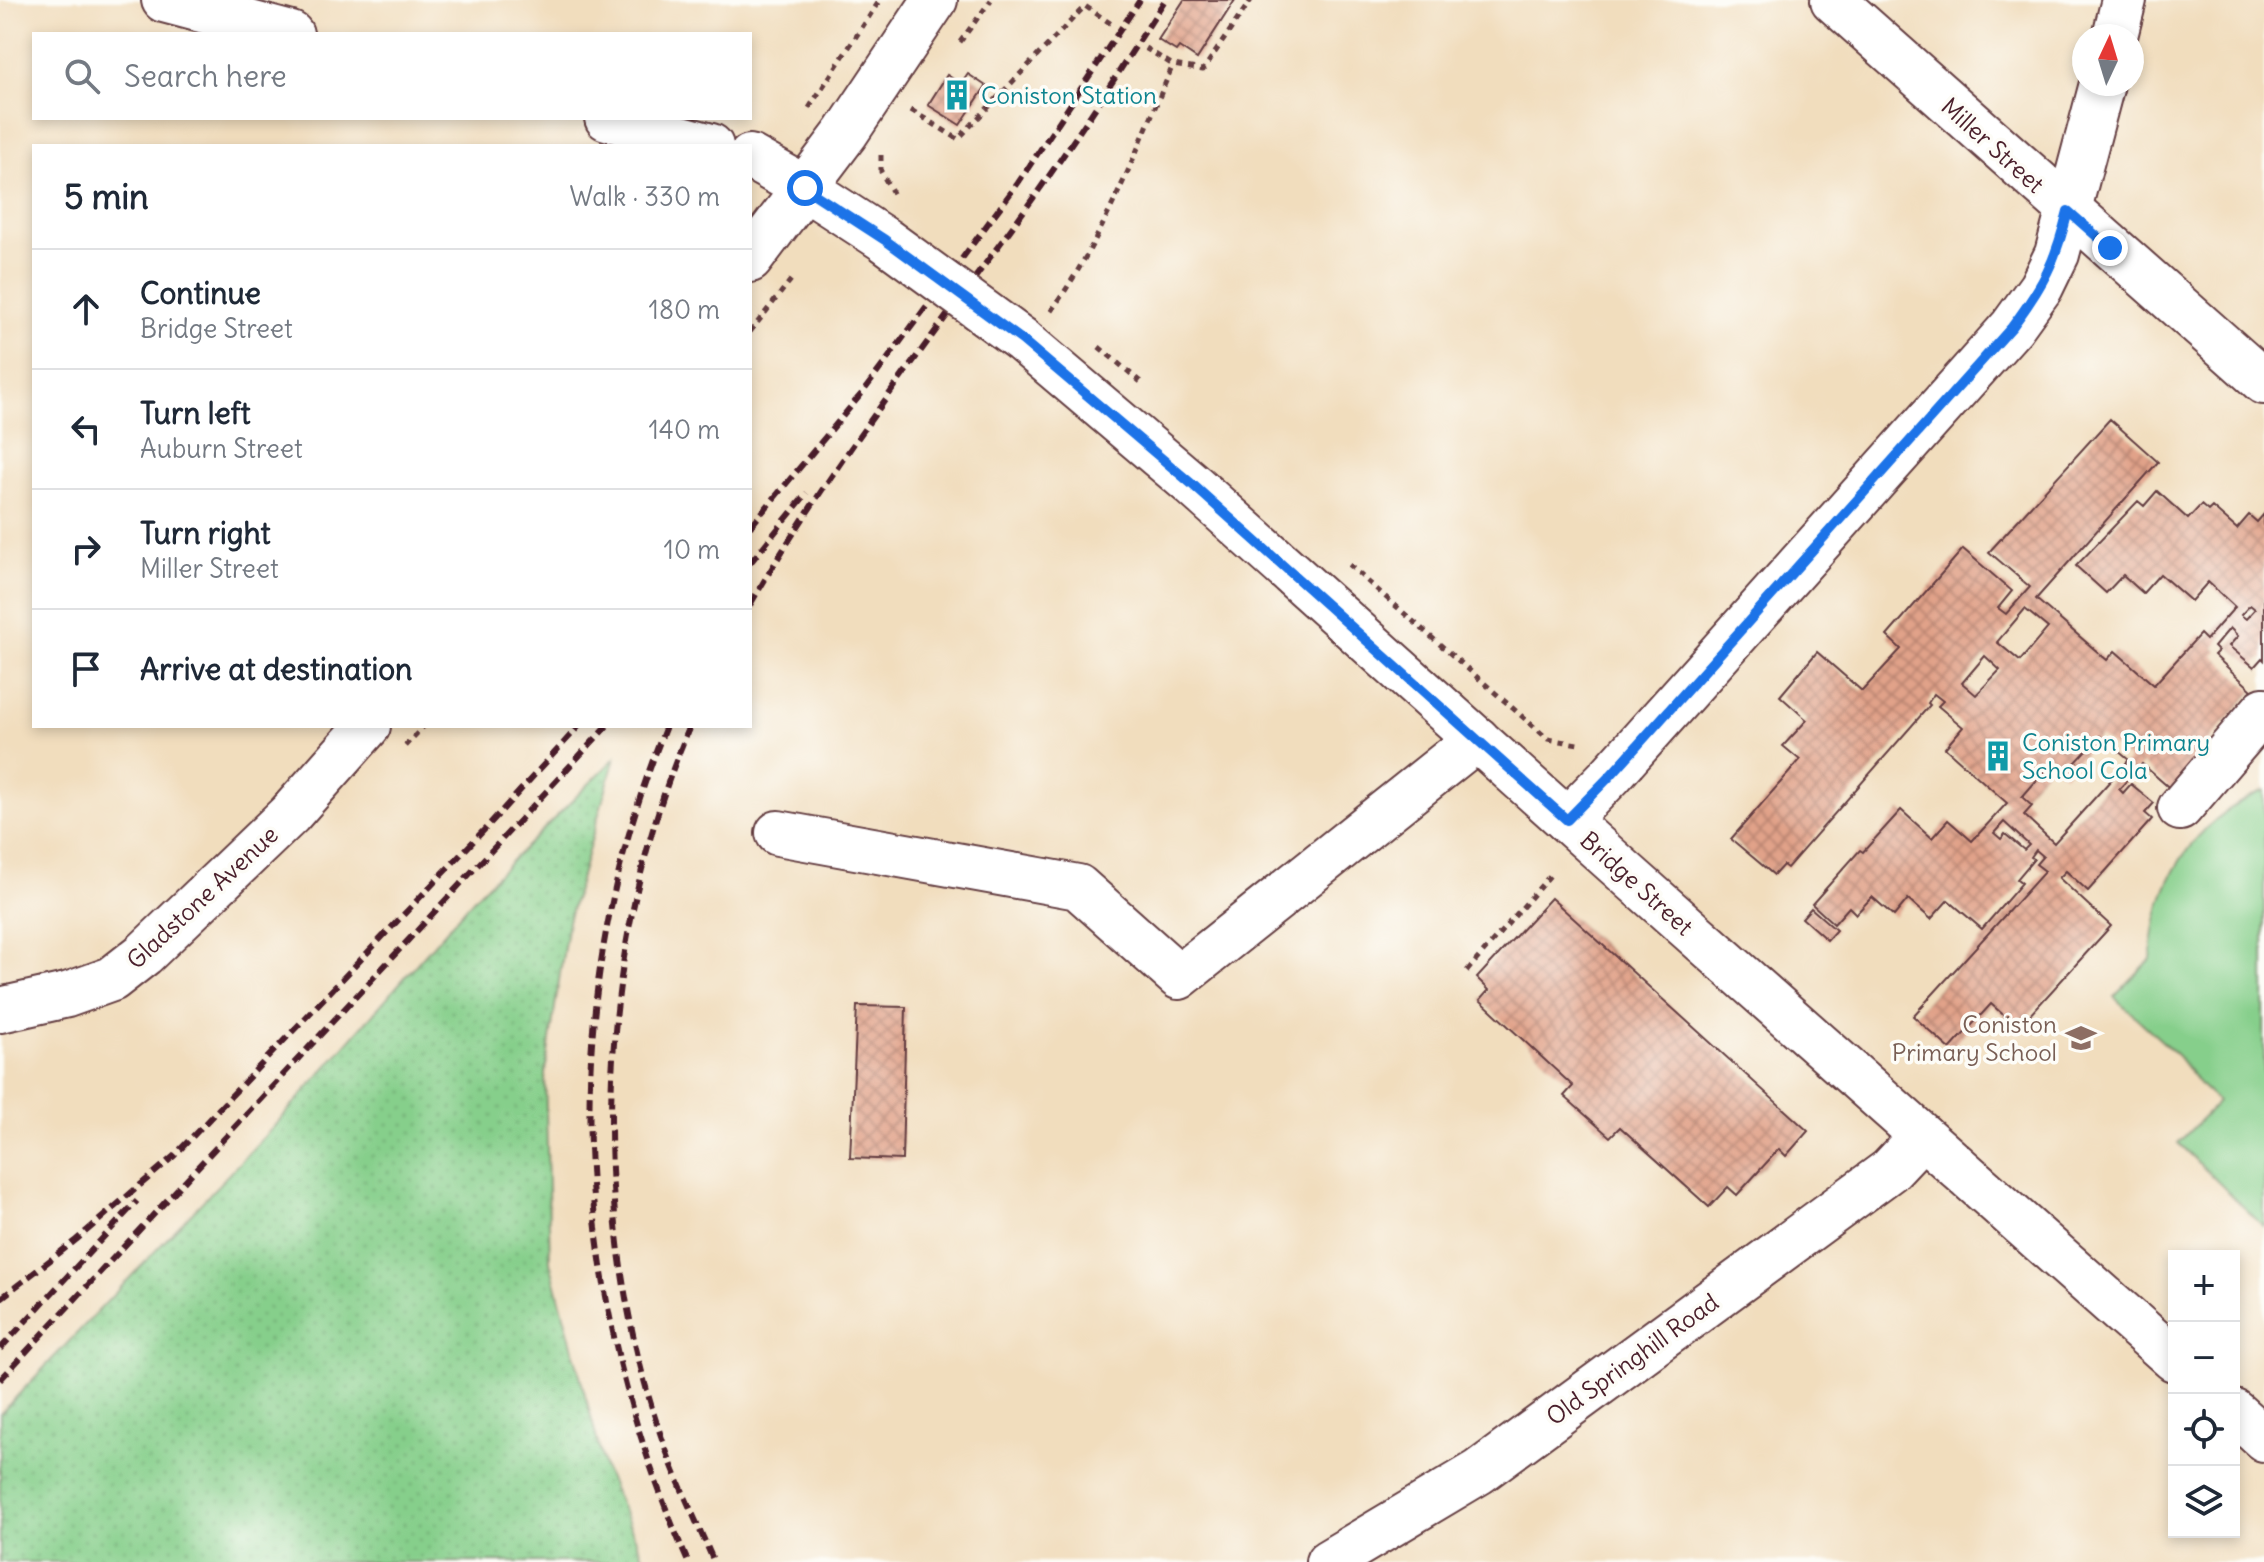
<!DOCTYPE html>
<html lang="en">
<head>
<meta charset="utf-8">
<style>
  body { margin:0; font-family:Delius,sans-serif; background:#f6f6f7; color:#1f2937 }
  .controls { position:absolute; right:24px; bottom:24px; display:grid; overflow:hidden; border-radius:0px; box-shadow:0 4px 12px #0003 }
  .controls button { width:72px; height:72px; display:grid; place-items:center; padding:0; border:0; border-bottom:2px solid #e0e1e3; background:#fff; color:#1f2937; font:40px sans-serif }
  .compass { position:absolute; left:2072px; top:24px; width:72px; height:72px; border-radius:50%; background:#fff; box-shadow:0 4px 12px #0003; rotate:4deg }
  .stop { position:absolute; width:24px; height:24px; margin:-18px; border:6px solid #1a73e8; border-radius:50%; background:#fff }
  .stop.end { background:#1a73e8; border-color:#fff; box-shadow:0 2px 8px #0008 }
  .list { margin:0; padding:0; list-style:none }
  h2 { display:flex; justify-content:space-between; align-items:center; height:104px; margin:0; padding:0 32px; font-size:34px }
  h2 small { font-size:26px; font-weight:400; color:#747a83 }
  .list li { display:grid; grid-template-columns:52px 1fr auto; gap:24px; align-items:center; box-sizing:border-box; height:120px; padding:0 32px; border-top:2px solid #e0e1e3 }
  .list b { display:block; font-size:30px; white-space:nowrap }
  .list p { margin:0; font-size:26px; white-space:nowrap; color:#747a83 }
  .list em { font-size:26px; font-style:normal; color:#747a83 }
  .icon { flex:none; width:44px; height:44px; fill:none; stroke:currentColor; stroke-width:2; stroke-linecap:round; stroke-linejoin:round }
  .map { position:relative; flex:none; width:2264px; height:1562px; overflow:hidden }
  .search { position:absolute; background:#fff; box-shadow:0 4px 12px #0003; left:32px; top:32px; width:720px; height:88px; display:flex; align-items:center; gap:20px; box-sizing:border-box; padding:0 28px; border-radius:0px; color:#747a83; font-size:30px }
  .panel { position:absolute; background:#fff; box-shadow:0 4px 12px #0003; left:32px; top:144px; width:720px; height:584px; border-radius:0px }
  .map>svg:first-child { display:block }
  .grass { fill:url(#grass-dots); stroke:#68775b; stroke-width:2 }
  .green { fill:#86cf8b; stroke:#68775b; stroke-width:2 }
  .building { fill:url(#building-cross-hatch); fill-rule:evenodd }
  .lines { fill:none; stroke-linecap:round; stroke-linejoin:round }
  .minor-casing { stroke:#633c41; stroke-width:48 }
  .major-casing { stroke:#633c41; stroke-width:48 }
  .path { stroke:#633c41; stroke-width:5; stroke-dasharray:6 6; stroke-linecap:butt }
  .minor { stroke:#fff; stroke-width:44 }
  .major { stroke:#fff; stroke-width:44 }
  .rail { stroke:#4a1f2b; stroke-width:6; stroke-dasharray:12 6; stroke-linecap:butt }
  .major-bridge-casing { stroke:#633c41; stroke-width:48; stroke-linecap:butt }
  .major-bridge { stroke:#fff; stroke-width:44 }
  .route { stroke:#1a73e8; stroke-width:10 }
  .labels { text-anchor:middle; dominant-baseline:central; stroke-width:7; stroke-linejoin:round; paint-order:stroke }
  .culture-label { font-size:24px; fill:#0d838f; stroke:#fdfcf7; text-anchor:start }
  .street-label { font-size:24px; fill:#4a1f2b; stroke:#fdfcf7 }
  .education-label { font-size:24px; fill:#785e54; stroke:#fdfcf7; text-anchor:end }
</style>
</head>
<body>
<div class="map">
<svg width="2264" height="1562" viewBox="0 0 2264 1562">
  <defs>
    <pattern id="grass-dots" width="8" height="8" patternUnits="userSpaceOnUse" patternTransform="scale(2)"><rect width="8" height="8" fill="#86cf8b"/><path d="M2 2h.1M6 6h.1" fill="none" stroke="#75b178" stroke-width="1.8" stroke-linecap="round"/></pattern>
    <pattern id="building-cross-hatch" width="8" height="8" patternUnits="userSpaceOnUse" patternTransform="scale(2)"><rect width="8" height="8" fill="#e1a289"/><path d="M0 0l8 8M0 8l8-8" fill="none" stroke="#b88370"/></pattern>
  </defs>
  <rect width="100%" height="100%" fill="#fdfcf7"/>
  <filter id="ink" filterUnits="userSpaceOnUse"><feTurbulence type="fractalNoise" baseFrequency=".0125" numOctaves="2"/><feDisplacementMap in="SourceGraphic" scale="16" xChannelSelector="R" yChannelSelector="G"/><feConvolveMatrix kernelMatrix="1 2 1 2 8 2 1 2 1" color-interpolation-filters="sRGB"/></filter>
  <filter id="wash" filterUnits="userSpaceOnUse"><feTurbulence type="fractalNoise" baseFrequency=".006" numOctaves="4" result="noise"/><feDisplacementMap in="SourceGraphic" scale="32" xChannelSelector="R" yChannelSelector="G"/><feGaussianBlur stdDeviation="1.8" result="paint"/><feColorMatrix in="noise" values="0 0 0 0 0 0 0 0 0 0 0 0 0 0 0 0 0 1.4 0 .05"/><feComposite in="paint" operator="in"/></filter>
  <g filter="url(#wash)">
    <rect width="100%" height="100%" fill="#f1ddbd"/>
    <polygon class="grass" points="615,758 568,921 545,1073 550,1262 605,1470 646,1562 0,1562 0,1414 280,1120 476,896"/>
    <path class="green" d="M2264 790V1227L2178 1143 2218 1102 2201 1086 2178 1056 2114 997 2151 959C2155 882 2192 822 2264 790Z"/>
    <g id="blocks">
      <g class="building">
        <polygon points="1184,0 1235,0 1197,59 1179,47 1176,51 1158,40"/>
        <polygon points="968,74 986,86 960,125 928,105 947,75 961,84"/>
        <path d="M2110 419 2158 462 2036 599 2107 660 2115 651 2154 685 2200 634 2206 640 2235 607 2208 582 2191 601 2160 574 2143 593 2123 575 2106 593 2076 566 2138 501 2144 506 2157 491 2188 519 2201 505 2208 511 2212 507 2237 529 2249 515 2257 522 2264 514V660L2262 658 2254 667 2229 646 2238 636 2230 628 2214 647 2218 651 2214 655 2253 691 2200 751 2174 792 2142 764 2119 789 2123 793 2131 784 2154 803 2145 813 2152 819 2088 891 2066 871 2059 878 2111 926 2018 1028 1991 1004 1950 1049 1913 1016 2045 871 2036 864 2043 856 2036 850 2031 857 2034 859 2017 879 2022 883 1982 929 1948 900 1931 919 1908 899 1894 916 1872 897 1856 914 1849 907 1834 924 1812 904 1860 850 1863 852 1901 810 1932 838 1948 820 1972 841 2007 803 1945 748 1963 727 1938 706 1943 701 1934 694 1928 703 1930 705 1787 868 1783 865 1774 875 1731 839 1800 760 1783 746 1807 720 1780 696 1817 652 1862 691 1901 649 1887 636 1963 549 2012 591 1998 608 2006 614 2030 587 1989 552ZM2250 605 2255 609 2246 619 2241 615ZM2025 609 2048 628 2020 661 1997 642ZM1985 656 2000 670 1976 695 1962 683ZM2100 736 2129 760 2054 843 2024 815 2032 806 2022 797 2050 765 2064 775ZM2004 822 2029 845 2024 850 2005 834 2001 839 1994 833Z"/>
        <polygon points="1551,898 1808,1131 1786,1156 1779,1149 1737,1195 1728,1187 1709,1207 1620,1127 1610,1137 1564,1096 1573,1086 1480,1000 1489,990 1477,978"/>
        <polygon points="1811,908 1836,930 1827,940 1802,918"/>
        <polygon points="857,1006 906,1007 902,1160 850,1158"/>
      </g>
    </g>
  </g>
  <g filter="url(#ink)">
    <use href="#blocks" fill-opacity="0" stroke="#633c41" stroke-width="2"/>
    <g class="lines">
      <g class="minor-casing">
        <g id="minor">
          <polyline points="164,0 291,34"/>
          <polyline points="1833,0 2264,382"/>
          <polyline points="2115,36 2124,0"/>
          <polyline points="607,118 711,146"/>
          <polyline points="750,157 805,188"/>
          <polyline points="2180,808 2264,710"/>
          <polyline points="1567,820 1611,775 2012,327 2041,287 2057,254 2102,84"/>
          <polyline points="778,833 1078,887 1179,977 1477,739"/>
          <polyline points="1328,1562 1479,1472 1890,1170 1922,1136"/>
        </g>
      </g>
      <g class="major-casing">
        <g id="major">
          <polyline points="805,188 885,240"/>
          <polyline points="750,260 846,133 935,0"/>
          <polyline points="1022,340 1193,485 1618,866 2174,1359"/>
          <polyline points="0,1010 67,995 112,979 144,954 290,814 368,726"/>
          <polyline points="2234,1412 2264,1439"/>
        </g>
      </g>
      <g class="path">
        <polyline points="960,42 991,0"/>
        <polyline points="1145,48 1173,65 1203,70 1251,0"/>
        <polyline points="809,108 880,0"/>
        <polyline points="911,110 958,139 1085,6 1113,25"/>
        <polyline points="881,155 881,172 893,193"/>
        <path d="M1051 311C1105 237 1137 148 1173 65"/>
        <polyline points="750,332 794,276"/>
        <polyline points="1099,347 1143,384"/>
        <polyline points="1349,565 1548,739 1578,744"/>
        <polyline points="405,746 424,726"/>
        <polyline points="1467,971 1553,872"/>
      </g>
      <use href="#minor" class="minor"/>
      <use href="#major" class="major"/>
      <g class="rail">
        <polyline points="750,527 863,392 1018,183 1140,0"/>
        <polyline points="750,563 807,493"/>
        <path d="M750 605C833 461 937 332 1034 197 1080 133 1123 66 1165 0"/>
        <path d="M666 726C554 1005 568 1288 688 1562"/>
        <path d="M690 726C595 948 584 1223 666 1450 680 1488 698 1525 714 1562"/>
        <polyline points="0,1299 76,1240 174,1156 485,829 579,726"/>
        <polyline points="0,1349 137,1201"/>
        <polyline points="0,1380 607,726"/>
      </g>
      <g class="major-bridge-casing">
        <polyline id="major-bridge" points="885,240 1022,340"/>
      </g>
      <use href="#major-bridge" class="major-bridge"/>
    </g>
  </g>
  <g class="lines" filter="url(#ink)">
    <path class="route" d="M805 188 885 240 1022 340 1193 485 1567 820 1611 775 2012 327C2044 284 2055 263 2068 211L2110 248"/>
  </g>
  <defs>
    <g id="building-bare" transform="scale(2.4)"><path d="M-4-6H4V6H1V3H-1V6H-4ZM-2.5-4.3h1.7v1.8h-1.7ZM.8-4.3h1.7v1.8H.8ZM-2.5-1h1.7V.8h-1.7ZM.8-1h1.7V.8H.8Z" fill="#0f9aa8" stroke="#fdfcf7" stroke-width="2.5" paint-order="stroke"/></g>
    <g id="school-bare" transform="scale(2.4)"><path d="M0-5L7-2L0 1L-7-2ZM-4 1L0 2.5L4 1V4Q0 6-4 4Z" fill="#8d6e63" stroke="#fdfcf7" stroke-width="2.5" paint-order="stroke"/></g>
  </defs>
  <g fill-rule="evenodd">
    <use href="#building-bare" x="957" y="95"/>
    <use href="#building-bare" x="1998" y="756"/>
    <use href="#school-bare" x="2081" y="1038"/>
  </g>
  <g class="labels">
    <g class="culture-label">
      <text x="981" y="95">Coniston Station</text>
      <text x="2022" y="742">Coniston Primary<tspan x="2022" dy="28">School Cola</tspan></text>
    </g>
    <g class="street-label">
      <text transform="translate(1993 145) rotate(42)">Miller Street</text>
      <text transform="translate(1637 883) rotate(42)">Bridge Street</text>
      <text transform="translate(202 897) rotate(-43)">Gladstone Avenue</text>
      <text transform="translate(1632 1359) rotate(-36)">Old Springhill Road</text>
    </g>
    <g class="education-label">
      <text x="2057" y="1024">Coniston<tspan x="2057" dy="28">Primary School</tspan></text>
    </g>
  </g>
</svg>
<div class="controls">
<button>+</button>
<button>−</button>
<button><svg class="icon" aria-label="locate" viewBox="0 0 24 24"><circle cx="12" cy="12" r="6"/><path d="M12 2v4M12 18v4M2 12h4M18 12h4"/></svg></button>
<button><svg class="icon" aria-label="layers" viewBox="0 0 24 24"><path d="M12 4l9 5-9 5-9-5zM3 14l9 5 9-5"/></svg></button>
</div>
<svg class="compass" viewBox="-18 -18 36 36"><path d="M0-13l5 13h-10z" fill="#e53935"/><path d="M0 13l5-13h-10z" fill="#747a83"/></svg>
<div class="stop" style="left:805px;top:188px"></div>
<div class="stop end" style="left:2110px;top:248px"></div>
<div class="search"><svg class="icon" aria-label="search" viewBox="0 0 24 24"><circle cx="10" cy="10" r="6"/><path d="M15 15l6 6"/></svg>Search here</div>
<section class="panel">
<h2>5 min<small>Walk · 330 m</small></h2>
<ul class="list">
<li><svg class="icon" aria-label="ahead" viewBox="0 0 24 24"><path d="M12 20V5M6 11l6-6 6 6"/></svg><div><b>Continue</b><p>Bridge Street</p></div><em>180 m</em></li>
<li><svg class="icon" aria-label="left" viewBox="0 0 24 24"><path d="M17 20v-9H6M10 6l-5 5 5 5"/></svg><div><b>Turn left</b><p>Auburn Street</p></div><em>140 m</em></li>
<li><svg class="icon" aria-label="right" viewBox="0 0 24 24"><path d="M7 20v-9h11M14 6l5 5-5 5"/></svg><div><b>Turn right</b><p>Miller Street</p></div><em>10 m</em></li>
<li><svg class="icon" aria-label="arrive" viewBox="0 0 24 24"><path d="M6 21V4h12l-3 4 3 4H6"/></svg><div><b>Arrive at destination</b></div></li>
</ul>
</section>
</div>
</body>
</html>
